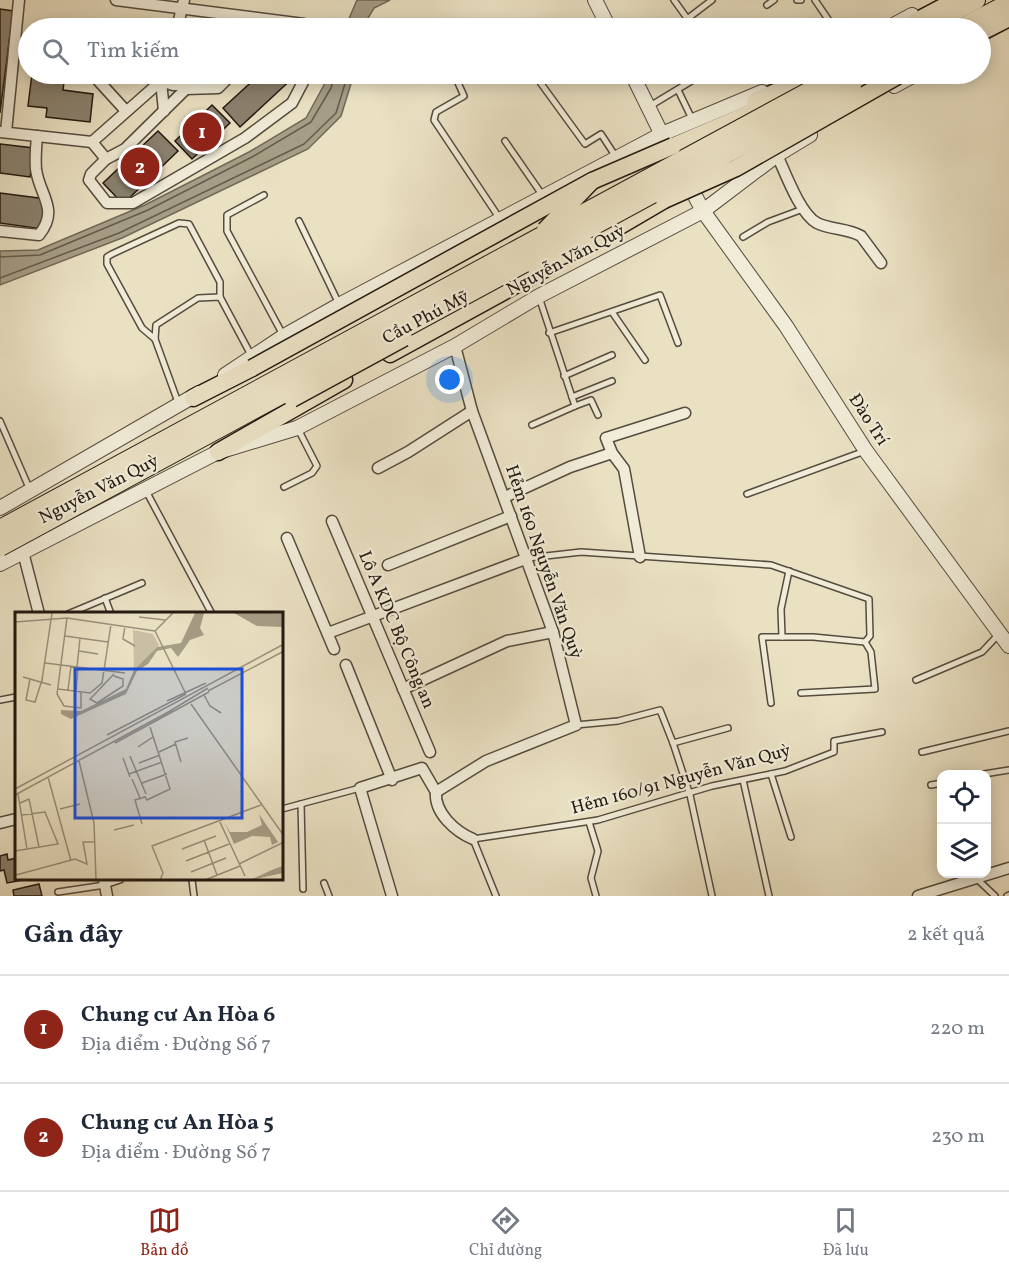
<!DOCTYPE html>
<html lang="vi">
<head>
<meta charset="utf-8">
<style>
  body { margin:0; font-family:Vollkorn,serif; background:#f2f2f3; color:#1f2937 }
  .controls { position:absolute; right:18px; bottom:18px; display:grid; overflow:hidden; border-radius:12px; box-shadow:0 3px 15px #0003 }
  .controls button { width:54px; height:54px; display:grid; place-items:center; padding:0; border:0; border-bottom:2px solid #e0e1e3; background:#fff; color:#1f2937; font:30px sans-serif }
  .you { position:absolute; left:450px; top:380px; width:21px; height:21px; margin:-15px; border:4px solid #fff; border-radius:50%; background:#1a73e8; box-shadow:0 0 0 9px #1a73e833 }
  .badge { display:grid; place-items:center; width:39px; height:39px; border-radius:50%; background:#8f2418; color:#fff; font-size:20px; font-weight:700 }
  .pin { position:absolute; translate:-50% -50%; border:3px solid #fff; box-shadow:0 2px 6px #0006 }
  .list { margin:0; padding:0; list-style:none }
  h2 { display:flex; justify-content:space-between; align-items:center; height:78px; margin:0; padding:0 24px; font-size:26px }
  h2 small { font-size:20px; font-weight:400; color:#747a83 }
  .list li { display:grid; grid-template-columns:39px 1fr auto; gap:18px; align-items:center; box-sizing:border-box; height:108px; padding:0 24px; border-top:2px solid #e0e1e3 }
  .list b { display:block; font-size:22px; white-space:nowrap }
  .list p { margin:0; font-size:20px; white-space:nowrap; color:#747a83 }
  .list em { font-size:20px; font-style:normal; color:#747a83 }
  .icon { flex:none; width:33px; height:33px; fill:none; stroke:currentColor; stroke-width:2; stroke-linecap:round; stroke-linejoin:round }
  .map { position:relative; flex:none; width:1009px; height:896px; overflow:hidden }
  .search { position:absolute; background:#fff; box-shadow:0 3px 15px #0003; left:18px; right:18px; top:18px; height:66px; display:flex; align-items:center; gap:15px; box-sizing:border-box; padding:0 21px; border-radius:33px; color:#747a83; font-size:22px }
  .sheet { height:294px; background:#fff }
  nav { display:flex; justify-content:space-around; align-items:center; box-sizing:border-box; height:84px; border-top:2px solid #e0e1e3; background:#fff; font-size:16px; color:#747a83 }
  nav a { display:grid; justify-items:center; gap:3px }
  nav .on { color:#8f2418 }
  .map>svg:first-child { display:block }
  .water { fill:#a69d86; stroke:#726857; stroke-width:1.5 }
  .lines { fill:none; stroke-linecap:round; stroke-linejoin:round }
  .shore { stroke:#645b4c; stroke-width:1.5 }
  .building { fill:#8a816e; stroke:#231911; stroke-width:1.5 }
  .service-casing { stroke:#554b3e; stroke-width:8 }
  .minor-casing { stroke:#554b3e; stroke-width:13 }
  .tertiary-casing { stroke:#554b3e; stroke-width:16 }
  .primary-casing { stroke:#231911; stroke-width:19 }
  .trunk-casing { stroke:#231911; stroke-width:20 }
  .service { stroke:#f1ecd8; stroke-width:5 }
  .minor { stroke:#f1ecd8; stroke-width:10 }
  .tertiary { stroke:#f1ecd8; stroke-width:14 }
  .primary { stroke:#eae1c3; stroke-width:16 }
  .trunk { stroke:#eae1c3; stroke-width:18 }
  .primary-bridge-casing { stroke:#231911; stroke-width:19; stroke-linecap:butt }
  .trunk-bridge-casing { stroke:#231911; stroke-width:20; stroke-linecap:butt }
  .primary-bridge { stroke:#eae1c3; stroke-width:16 }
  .trunk-bridge { stroke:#eae1c3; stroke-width:18 }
  .labels { text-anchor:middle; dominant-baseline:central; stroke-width:4.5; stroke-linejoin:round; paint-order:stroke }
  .street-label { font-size:18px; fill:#231911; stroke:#f1ecd8 }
  .inset-road { fill:none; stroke:#9a917c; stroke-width:1.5 }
  .view { fill:#1d4ed8; fill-opacity:0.15; stroke:#1d4ed8; stroke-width:3 }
  .inset-edge { fill:none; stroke:#231911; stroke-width:3 }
</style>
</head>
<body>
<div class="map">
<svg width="1009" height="896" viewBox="0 0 1009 896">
  <rect width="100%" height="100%" fill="#eae1c3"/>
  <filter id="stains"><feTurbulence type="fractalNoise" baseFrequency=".00333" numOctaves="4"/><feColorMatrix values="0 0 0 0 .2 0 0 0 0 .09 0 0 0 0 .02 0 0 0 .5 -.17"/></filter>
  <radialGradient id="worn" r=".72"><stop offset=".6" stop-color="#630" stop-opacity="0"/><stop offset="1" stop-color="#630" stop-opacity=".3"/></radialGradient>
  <g class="water">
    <polygon points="357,0 390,0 374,8 362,28 345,28"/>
    <polygon points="330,74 354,74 341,116 308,149 122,238 0,285 0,251 38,250 145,205 249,152 306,118"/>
  </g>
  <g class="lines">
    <g class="shore">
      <polyline points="0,257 40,255 148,210 252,157 311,122 331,88 335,74"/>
      <polyline points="0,278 119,233 304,144 336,113 348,74"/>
    </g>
  </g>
  <g class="building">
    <polygon points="0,9 13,11 0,113"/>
    <polygon points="60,19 87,22 87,28 58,28"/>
    <polygon points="105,23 137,27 137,28 105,28"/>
    <polygon points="32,74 65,74 63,90 93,94 90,122 46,117 47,108 28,106"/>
    <polygon points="260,74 296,75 240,127 223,108"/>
    <polygon points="212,105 230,123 192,159 175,141"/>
    <polygon points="158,131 178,151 123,204 103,183"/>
    <polygon points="0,144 34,148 30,177 0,173"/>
    <polygon points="0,193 46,199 42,229 0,223"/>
    <polygon points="7,854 8,860 16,858 16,880 23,880 7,883 4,870 0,871 0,856"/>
    <polygon points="39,884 42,896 14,896 13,890"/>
  </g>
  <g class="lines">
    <g class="service-casing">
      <g id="service">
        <polyline points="674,0 694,28"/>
        <polyline points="797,0 801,0"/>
        <polyline points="815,0 834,28"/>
        <polyline points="767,5 774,0"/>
        <polyline points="687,19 712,0"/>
        <polyline points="754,28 757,26 760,28"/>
        <polyline points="454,74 464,96 436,112 434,120 500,219"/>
        <polyline points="534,74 585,144 601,134 616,157"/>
        <polyline points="678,90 693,121"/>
        <polyline points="650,106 703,74"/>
        <polyline points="505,141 543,196"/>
        <polyline points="264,195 227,215 227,231 283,335"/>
        <polyline points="299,221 339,304"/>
        <polyline points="743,237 768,222 803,209"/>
        <polyline points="612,312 645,360"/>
        <polyline points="549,333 660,295 678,343"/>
        <polyline points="155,339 142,328 107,264 107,257 112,254 179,223 189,224 220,282 220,297"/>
        <polyline points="564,376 612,355"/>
        <polyline points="572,397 612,381"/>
        <polyline points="179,405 155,339 156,325 198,298 220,297 251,355"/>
        <polyline points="575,406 591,400 598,415"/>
        <polyline points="0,421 30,490"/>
        <polyline points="532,425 575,406 539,297"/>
        <polyline points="284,487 312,473 317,466 298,429"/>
        <polyline points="145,489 212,614"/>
        <polyline points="747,494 865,451"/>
        <polyline points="528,558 581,552 771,565 869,599 870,636 865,642 813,637 762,637 771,703"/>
        <polyline points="105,598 111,614"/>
        <polyline points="68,614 142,583"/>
        <polyline points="782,637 781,609 789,571"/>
        <polyline points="916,680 982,652 999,634"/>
        <polyline points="801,693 875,689 871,652 865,642"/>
        <polyline points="0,700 16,697"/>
        <polyline points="576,725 618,721 660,710 673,743 728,728"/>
        <polyline points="673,743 690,795 712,896"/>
        <polyline points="922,752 1009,731"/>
        <polyline points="771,774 791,837"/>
        <polyline points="984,774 1009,770"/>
        <polyline points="743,780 769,896"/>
        <polyline points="931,785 942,783"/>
        <polyline points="301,804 303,889"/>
        <polyline points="282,809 360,788"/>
        <polyline points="589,822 598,851 591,878 596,896"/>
        <polyline points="977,879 995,896"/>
        <polyline points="192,880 194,896"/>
        <polyline points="324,883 329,896"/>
        <polyline points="58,892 105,885 120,880"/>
        <polyline points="496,896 473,839 598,820 712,786 785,771 834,752 834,741 882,732"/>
        <polyline points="1007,896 1009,895"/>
      </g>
    </g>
    <g class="minor-casing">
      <g id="minor">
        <polyline points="116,0 304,24"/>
        <polyline points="177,28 184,0"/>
        <polyline points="95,77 126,111"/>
        <polyline points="161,81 164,111"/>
        <polyline points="161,81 173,85 190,85"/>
        <polyline points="185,89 218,88 232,74"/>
        <polyline points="0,132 92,142 161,81 164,74"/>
        <polyline points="6,132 19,0"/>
        <polyline points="92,142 106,159 125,149 201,74"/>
        <path d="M777 155C785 172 800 214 817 223 831 230 847 228 861 236L881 263"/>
        <polyline points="106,159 91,174 89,180 107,203 133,203 245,138 292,103 303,82 301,74"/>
        <path d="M0 231 39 235C60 209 39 195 36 169 35 158 36 147 37 136"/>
        <polyline points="378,468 408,452 472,411"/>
        <polyline points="505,497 570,467 612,453"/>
        <polyline points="332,521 430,752"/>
        <polyline points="287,538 334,649"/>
        <polyline points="23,552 39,614"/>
        <polyline points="640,557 624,469 612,453 606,438 685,413"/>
        <polyline points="388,565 511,516"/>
        <polyline points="328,633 528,558"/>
        <polyline points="346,665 392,780"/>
        <polyline points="403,689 507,641 553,632"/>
        <path d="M436 792C434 813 456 832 473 839"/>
        <polyline points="0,823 16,819"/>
        <polyline points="104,880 107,896"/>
        <polyline points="392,896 360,788 422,768 436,792 486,761 576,725 553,632 472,411 455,346"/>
        <polyline points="918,896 1009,868"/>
      </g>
    </g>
    <g class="tertiary-casing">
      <g id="tertiary">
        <polyline points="595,0 609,28"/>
        <polyline points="888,28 912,15"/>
        <polyline points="632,74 665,141"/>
        <polyline points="894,86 916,74"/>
        <polyline points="686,179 703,211 786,326 866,451 1009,646"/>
        <polyline points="225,375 284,336 339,305 662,134 762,92"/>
        <polyline points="0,508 199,393"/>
        <polyline points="0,564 218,452 297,428 455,346 539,296 703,211 777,155 810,135"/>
      </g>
    </g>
    <g class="primary-casing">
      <g id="primary">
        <polyline points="903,28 956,0"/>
        <polyline points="980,33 1009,18"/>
        <polyline points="755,101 816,74"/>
        <polyline points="673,146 771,104"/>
        <polyline points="577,251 664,200"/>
        <polyline points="390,354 552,265"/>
        <polyline points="193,398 252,368"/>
        <polyline points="218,452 344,380"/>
      </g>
    </g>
    <g class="trunk-casing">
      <g id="trunk">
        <polyline points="923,28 976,0"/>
        <polyline points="961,28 1009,3"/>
        <polyline points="852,86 876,74"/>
      </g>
    </g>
    <use href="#service" class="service"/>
    <use href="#minor" class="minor"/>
    <use href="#tertiary" class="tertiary"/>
    <use href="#primary" class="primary"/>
    <use href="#trunk" class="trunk"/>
    <g class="primary-bridge-casing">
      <g id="primary-bridge">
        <polyline points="664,200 736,168 901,74"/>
        <polyline points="545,230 592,181"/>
        <polyline points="535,267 588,245"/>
        <polyline points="252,368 592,181 673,146"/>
        <polyline points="292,399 404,338"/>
      </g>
    </g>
    <g class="trunk-bridge-casing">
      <g id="trunk-bridge">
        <polyline points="0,529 841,74"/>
        <polyline points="0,547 852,86"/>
      </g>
    </g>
    <use href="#primary-bridge" class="primary-bridge"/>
    <use href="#trunk-bridge" class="trunk-bridge"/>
  </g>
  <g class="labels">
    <g class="street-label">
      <text transform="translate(566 261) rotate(-28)">Nguyễn Văn Quỳ</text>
      <text transform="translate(426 318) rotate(-28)">Cầu Phú Mỹ</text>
      <text transform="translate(868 420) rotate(57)">Đào Trí</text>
      <text transform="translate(99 490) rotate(-27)">Nguyễn Văn Quỳ</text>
      <text transform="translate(543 562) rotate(71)">Hẻm 160 Nguyễn Văn Quỳ</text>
      <text transform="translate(396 630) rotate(67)">Lô A KDC Bộ Công an</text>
      <text transform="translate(681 780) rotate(-15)">Hẻm 160/91 Nguyễn Văn Quỳ</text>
    </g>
  </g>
  <g transform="translate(15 612)">
    <rect width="268" height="268" fill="#eae1c3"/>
    <path d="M118 18 138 22 144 33 119 58Z" fill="#c8bfa5"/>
    <path d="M180 1H189L185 16 189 23 175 28 163 45 156 36 142 39 133 52 122 59 111 82 56 107 46 102V98L66 99 111 77 119 58 142 35 166 31ZM219 1H268V15L242 14ZM244 202 263 230 257 233 255 225 237 224 219 232 210 211 215 220H232L247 213ZM268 254V261L235 268 259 257Z" fill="#a69d86"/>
    <path class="inset-road" d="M124 5 150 8M52 6 42 82 49 94 66 96V80M0 10 52 6 140 19M110 14 108 27 120 34M140 19 170 80M140 19 158 1M50 24 93 30M64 39 83 42M30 51 110 61M62 55 65 26M8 65 36 73M15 67 11 88 20 90 27 68 37 1M43 77 75 81 87 71 96 12M53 78 56 54M61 79 63 55M193 79 269 39M189 83 195 94 206 101M78 84 75 87 82 91 108 74V67L99 64M78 84 99 62M152 89 191 71M176 92 269 224M155 99 193 76M92 123 171 82M100 131 194 80M123 135 138 125M144 140 161 132M115 144 131 182M108 146 115 165M64 149 79 211 81 267M166 150 160 130 173 126M124 151 145 143M114 162 147 150M33 165 56 249M117 167 125 186M127 171 152 162M0 177 269 32M3 182 12 237M0 183 157 98M5 191 14 187 24 235M45 197 65 192M204 208 230 264M127 212 120 188 130 185 132 188 155 177 135 115M99 218 119 213M189 228 202 263M167 237 201 224M0 239 43 232 30 200 7 203M171 249 214 232M224 252 269 230M176 260 211 246M1 263 60 247 72 252 68 230H80M145 268 148 261 137 234 246 193M190 268 225 254"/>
    <path class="view" d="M60 57H227V206H60Z"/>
    <rect width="268" height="268" class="inset-edge"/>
  </g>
  <rect width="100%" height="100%" filter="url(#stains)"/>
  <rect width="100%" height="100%" fill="url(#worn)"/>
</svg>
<div class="controls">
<button><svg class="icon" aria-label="locate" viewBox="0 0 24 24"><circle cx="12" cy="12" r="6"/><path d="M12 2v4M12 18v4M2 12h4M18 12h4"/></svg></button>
<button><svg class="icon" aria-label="layers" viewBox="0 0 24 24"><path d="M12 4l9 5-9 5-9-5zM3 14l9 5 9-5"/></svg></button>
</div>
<div class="you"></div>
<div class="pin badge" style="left:202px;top:132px">1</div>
<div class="pin badge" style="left:140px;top:167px">2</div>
<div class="search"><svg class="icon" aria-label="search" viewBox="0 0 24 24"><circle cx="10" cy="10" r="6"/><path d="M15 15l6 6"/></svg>Tìm kiếm</div>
</div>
<section class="sheet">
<h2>Gần đây<small>2 kết quả</small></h2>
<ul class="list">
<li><span class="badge">1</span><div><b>Chung cư An Hòa 6</b><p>Địa điểm · Đường Số 7</p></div><em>220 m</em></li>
<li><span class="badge">2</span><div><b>Chung cư An Hòa 5</b><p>Địa điểm · Đường Số 7</p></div><em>230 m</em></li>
</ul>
</section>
<nav>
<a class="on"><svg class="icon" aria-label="map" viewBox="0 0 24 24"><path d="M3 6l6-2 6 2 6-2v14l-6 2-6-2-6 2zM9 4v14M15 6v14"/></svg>Bản đồ</a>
<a><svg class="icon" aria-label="directions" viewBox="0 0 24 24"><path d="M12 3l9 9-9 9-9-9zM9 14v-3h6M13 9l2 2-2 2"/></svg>Chỉ đường</a>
<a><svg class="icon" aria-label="saved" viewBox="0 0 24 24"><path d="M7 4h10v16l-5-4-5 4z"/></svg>Đã lưu</a>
</nav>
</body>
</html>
